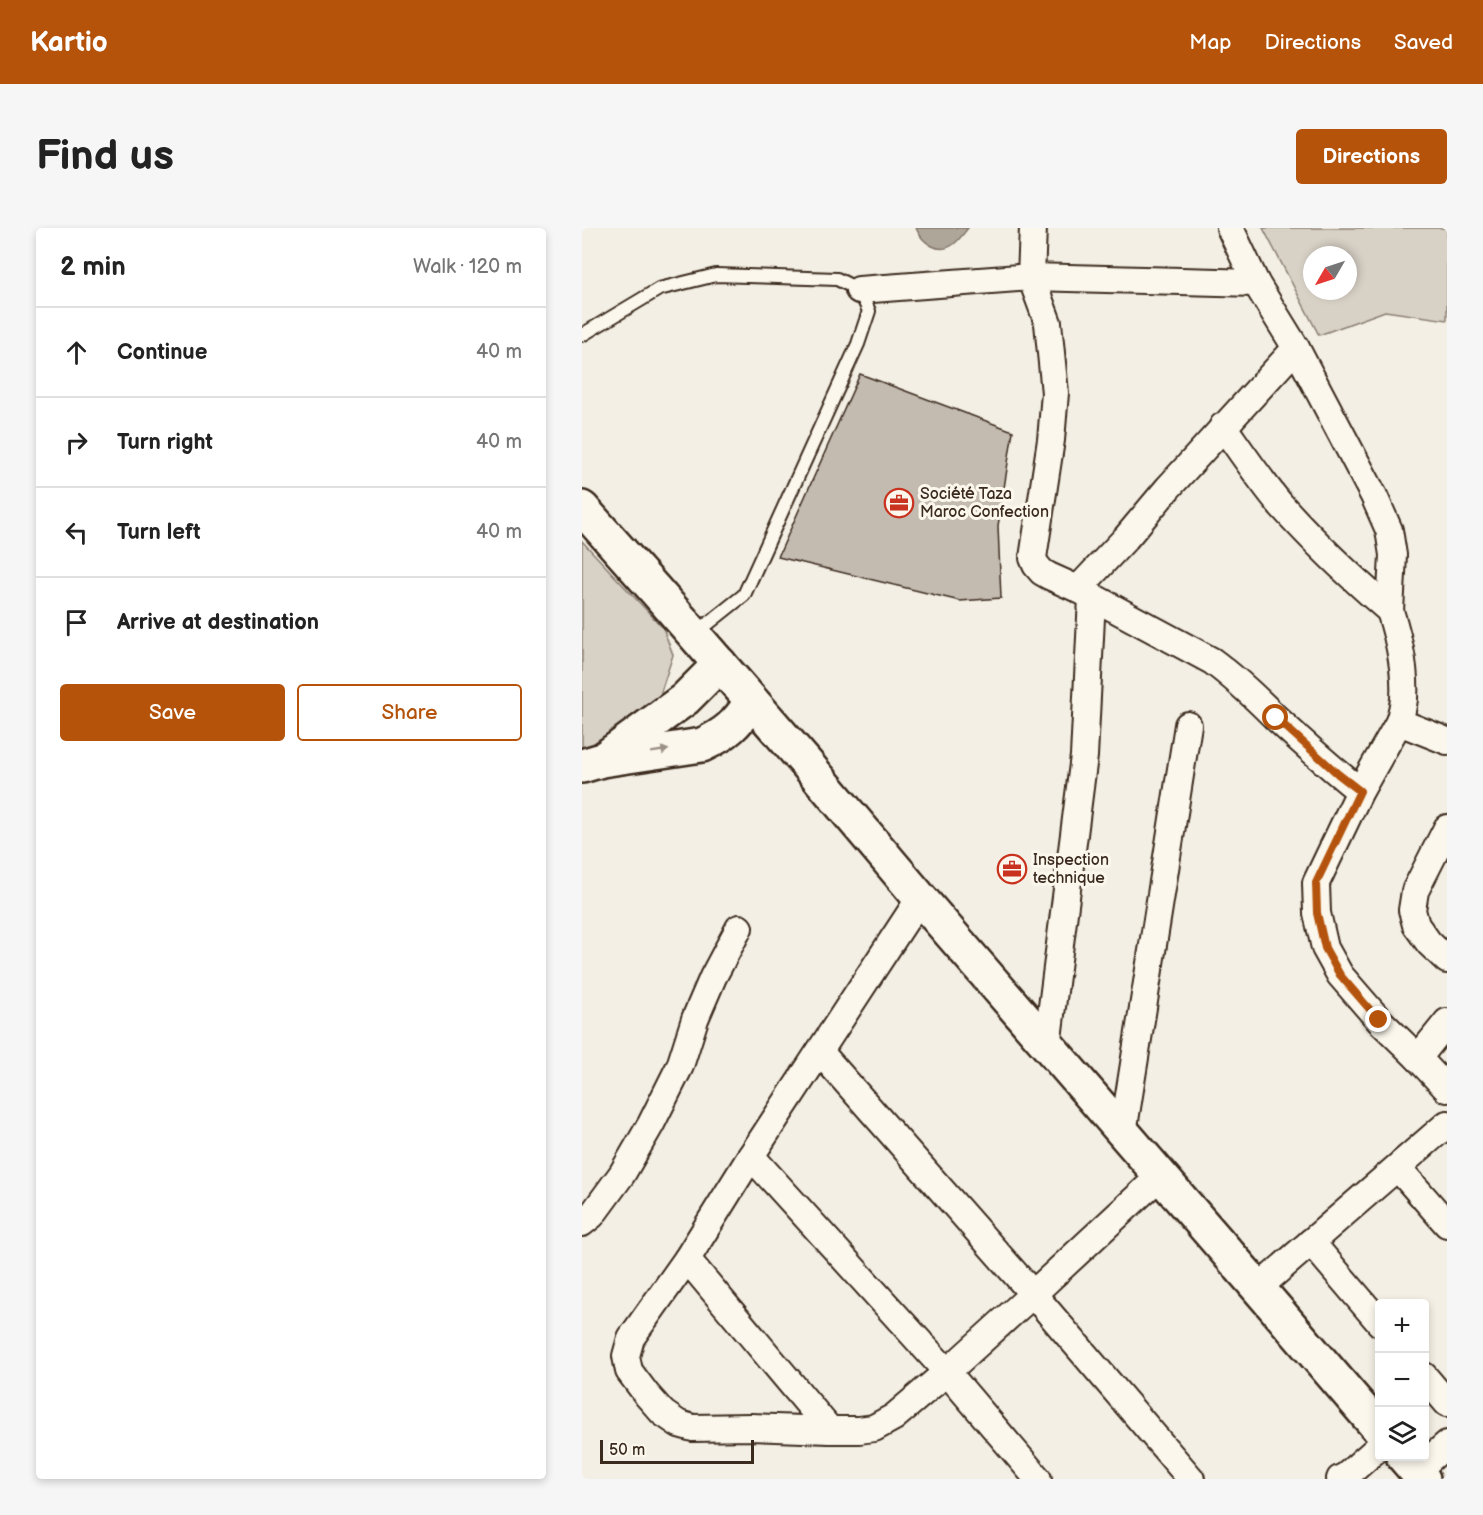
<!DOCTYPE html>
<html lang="en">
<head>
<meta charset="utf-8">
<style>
  body { margin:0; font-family:"Balsamiq Sans",sans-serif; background:#f6f6f6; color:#222 }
  .controls { position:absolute; right:18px; bottom:18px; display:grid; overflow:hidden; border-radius:6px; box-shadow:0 3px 9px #0003 }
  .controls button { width:54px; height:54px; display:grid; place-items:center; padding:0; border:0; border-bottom:2px solid #e0e0e0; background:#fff; color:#222; font:30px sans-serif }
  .compass { position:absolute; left:721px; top:18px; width:54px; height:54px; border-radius:50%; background:#fff; box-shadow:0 3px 9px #0003; rotate:231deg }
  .scale { position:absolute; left:18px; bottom:15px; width:154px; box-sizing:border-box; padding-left:6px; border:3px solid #3b2a1e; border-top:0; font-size:16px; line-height:21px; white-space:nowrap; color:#3b2a1e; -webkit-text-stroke:4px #fbf7ec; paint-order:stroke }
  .stop { position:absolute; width:18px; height:18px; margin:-14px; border:4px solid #b45309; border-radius:50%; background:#fff }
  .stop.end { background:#b45309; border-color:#fff; box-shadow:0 2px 6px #0008 }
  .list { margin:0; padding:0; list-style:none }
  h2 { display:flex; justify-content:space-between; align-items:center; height:78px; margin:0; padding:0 24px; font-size:26px }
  h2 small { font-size:20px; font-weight:400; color:#767676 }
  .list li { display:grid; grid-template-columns:39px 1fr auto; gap:18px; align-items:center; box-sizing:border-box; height:90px; padding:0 24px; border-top:2px solid #e0e0e0 }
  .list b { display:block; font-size:22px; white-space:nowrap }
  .list em { font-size:20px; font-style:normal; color:#767676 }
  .actions { display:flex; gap:12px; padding:18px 24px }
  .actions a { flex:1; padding:14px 0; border:2px solid #b45309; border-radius:6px; text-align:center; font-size:21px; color:#b45309 }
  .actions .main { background:#b45309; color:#fff }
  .icon { flex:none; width:33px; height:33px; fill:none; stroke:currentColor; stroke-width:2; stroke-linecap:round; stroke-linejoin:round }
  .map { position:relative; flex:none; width:865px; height:1251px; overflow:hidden; border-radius:6px }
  header { display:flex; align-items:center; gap:36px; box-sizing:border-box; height:84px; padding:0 30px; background:#b45309; color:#fff }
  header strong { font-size:28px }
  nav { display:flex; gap:33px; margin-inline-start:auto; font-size:21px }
  .intro { display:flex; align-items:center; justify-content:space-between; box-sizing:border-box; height:144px; padding:0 36px }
  h1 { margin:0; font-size:42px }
  .button { padding:15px 27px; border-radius:6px; background:#b45309; color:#fff; font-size:21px; font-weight:700 }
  main { display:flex; gap:36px; padding:0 36px }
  aside { flex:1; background:#fff; border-radius:6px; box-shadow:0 3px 9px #0003 }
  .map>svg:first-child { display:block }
  .green { fill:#d8d1c6; stroke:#8a7e72; stroke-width:1.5; fill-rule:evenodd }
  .water { fill:#afa69a; stroke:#817468; stroke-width:1.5 }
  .building { fill:#c3bbb0; stroke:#3b2a1e; stroke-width:1.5 }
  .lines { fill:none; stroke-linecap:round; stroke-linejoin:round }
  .lane-casing { stroke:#3b2a1e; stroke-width:16 }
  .street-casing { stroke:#3b2a1e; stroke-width:30 }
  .secondary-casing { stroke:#3b2a1e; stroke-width:38 }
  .primary-casing { stroke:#3b2a1e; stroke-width:38 }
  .lane { stroke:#fbf7ec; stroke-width:12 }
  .street { stroke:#fbf7ec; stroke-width:26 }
  .secondary { stroke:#fbf7ec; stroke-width:33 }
  .primary { stroke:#fbf7ec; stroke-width:33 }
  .oneway { fill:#9b9085 }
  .route { stroke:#b45309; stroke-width:8 }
  .labels { text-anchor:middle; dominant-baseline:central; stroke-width:6; stroke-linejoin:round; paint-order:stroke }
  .poi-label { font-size:16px; fill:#3b2a1e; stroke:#fbf7ec; text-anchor:start }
</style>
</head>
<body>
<header>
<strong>Kartio</strong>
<nav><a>Map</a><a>Directions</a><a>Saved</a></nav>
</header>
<div class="intro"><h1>Find us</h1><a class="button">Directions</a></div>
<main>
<aside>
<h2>2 min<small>Walk · 120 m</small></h2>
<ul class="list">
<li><svg class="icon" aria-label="ahead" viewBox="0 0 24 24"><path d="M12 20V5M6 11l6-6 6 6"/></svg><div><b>Continue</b></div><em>40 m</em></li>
<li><svg class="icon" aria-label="right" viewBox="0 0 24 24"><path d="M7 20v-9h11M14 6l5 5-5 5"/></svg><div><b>Turn right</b></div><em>40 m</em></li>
<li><svg class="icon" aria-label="left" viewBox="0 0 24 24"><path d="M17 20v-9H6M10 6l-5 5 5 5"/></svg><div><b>Turn left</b></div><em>40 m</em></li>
<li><svg class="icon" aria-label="arrive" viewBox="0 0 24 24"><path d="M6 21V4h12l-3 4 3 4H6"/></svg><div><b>Arrive at destination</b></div></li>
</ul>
<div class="actions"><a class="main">Save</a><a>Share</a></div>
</aside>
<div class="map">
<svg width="865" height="1251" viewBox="0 0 865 1251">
  <rect width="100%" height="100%" fill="#f3efe4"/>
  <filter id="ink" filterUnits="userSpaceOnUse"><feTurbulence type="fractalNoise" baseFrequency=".0167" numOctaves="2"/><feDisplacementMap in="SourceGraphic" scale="12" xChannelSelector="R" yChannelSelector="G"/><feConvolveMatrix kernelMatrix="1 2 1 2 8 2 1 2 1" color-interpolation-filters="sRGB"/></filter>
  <g filter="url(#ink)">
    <g class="green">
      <path d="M681 0H865V92L803 83 737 107ZM730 27H766V63H730Z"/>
      <polygon points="0,313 81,400 91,427 75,476 62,494 0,523"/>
    </g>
    <path class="water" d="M334 0H386C382 5 378 11 373 15 358 28 340 15 334 0Z"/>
    <polygon class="building" points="278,146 431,203 416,298 419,370 378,373 196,329"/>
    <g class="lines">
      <g class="lane-casing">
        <polyline id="lane" points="0,107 77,61 134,47 255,51 277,62 287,83 276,116 162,367 113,406"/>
      </g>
      <g class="street-casing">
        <g id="street">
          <path d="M451 0 449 49 466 95 473 165 469 212 451 330 454 337 460 344 467 348 496 361 630 433C653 450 673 469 693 489 721 515 749 540 778 563"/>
          <polyline points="277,62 449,49 674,55"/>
          <path d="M641 198C660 225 678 252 699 277 733 315 770 350 808 383L811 327 807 302 792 268 714 120 674 55 648 0"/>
          <polyline points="496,361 544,310 586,260 714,120"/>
          <path d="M808 383C817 411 824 442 822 471 821 479 819 487 817 494"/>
          <polyline points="865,513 817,494 778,563 734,655 735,685 743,720 758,747 797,792 836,830 865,861"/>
          <polyline points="865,600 833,663 830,682 834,697 847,715 865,732"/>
          <polyline points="465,818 502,528 510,370"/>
          <polyline points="238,824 451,1066 609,1251"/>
          <polyline points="836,830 865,794"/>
          <polyline points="541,905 606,497"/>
          <polyline points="169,928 365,1144 456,1251"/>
          <polyline points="816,940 865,996"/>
          <polyline points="0,995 10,987 40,946 69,896 98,838 113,791 131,749 157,700"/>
          <polyline points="729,1014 798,1095"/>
          <polyline points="105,1031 49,1110 44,1128 47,1143 65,1167 81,1185 97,1196 111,1200 169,1199 248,1202 277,1202 292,1200 312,1189 365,1144 451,1066 578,948"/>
          <polyline points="676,1060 865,896"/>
          <polyline points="842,1148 865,1175"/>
          <polyline points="248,1202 105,1031 169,928 338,670"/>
          <polyline points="834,1243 865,1216"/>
          <polyline points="758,1251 764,1248 798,1218"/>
        </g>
      </g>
      <g class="secondary-casing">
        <g id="secondary">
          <polyline points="24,529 103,471 138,436"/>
          <path d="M0 538 20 532 120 517C144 506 155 496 169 474"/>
        </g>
      </g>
      <g class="primary-casing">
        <g id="primary">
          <polyline points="0,280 74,363 225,536 338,670 676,1060 798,1202"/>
          <polyline points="821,1228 841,1251"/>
        </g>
      </g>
      <use href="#lane" class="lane"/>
      <use href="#street" class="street"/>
      <use href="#secondary" class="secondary"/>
      <use href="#primary" class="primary"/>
    </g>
    <defs><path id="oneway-solid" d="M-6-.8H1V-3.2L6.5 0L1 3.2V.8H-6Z" transform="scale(1.5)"/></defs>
    <use class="oneway" href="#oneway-solid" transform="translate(78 523) rotate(-9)"/>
  </g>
  <g class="lines" filter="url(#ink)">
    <polyline class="route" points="694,490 756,546 778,563 734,655 735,685 743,720 758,747 797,792"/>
  </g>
  <defs>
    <g id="office-ring" transform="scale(1.5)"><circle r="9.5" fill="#fbf7ec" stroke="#c8321e" stroke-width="1.5"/><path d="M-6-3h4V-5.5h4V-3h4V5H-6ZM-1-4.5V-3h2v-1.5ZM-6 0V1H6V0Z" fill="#c8321e"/></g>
  </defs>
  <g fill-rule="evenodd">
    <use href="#office-ring" x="317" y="275"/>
    <use href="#office-ring" x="430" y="641"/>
  </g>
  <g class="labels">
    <g class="poi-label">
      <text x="338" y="266">Société Taza<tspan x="338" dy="18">Maroc Confection</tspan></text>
      <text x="451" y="632">Inspection<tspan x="451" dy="18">technique</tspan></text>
    </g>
  </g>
</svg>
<div class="controls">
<button>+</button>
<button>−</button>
<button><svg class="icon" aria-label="layers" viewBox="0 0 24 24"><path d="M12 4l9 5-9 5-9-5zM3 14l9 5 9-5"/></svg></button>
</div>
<svg class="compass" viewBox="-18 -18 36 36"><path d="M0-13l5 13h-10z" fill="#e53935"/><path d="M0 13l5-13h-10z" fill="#767676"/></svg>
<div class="scale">50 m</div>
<div class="stop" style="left:694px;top:490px"></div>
<div class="stop end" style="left:797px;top:792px"></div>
</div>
</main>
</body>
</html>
